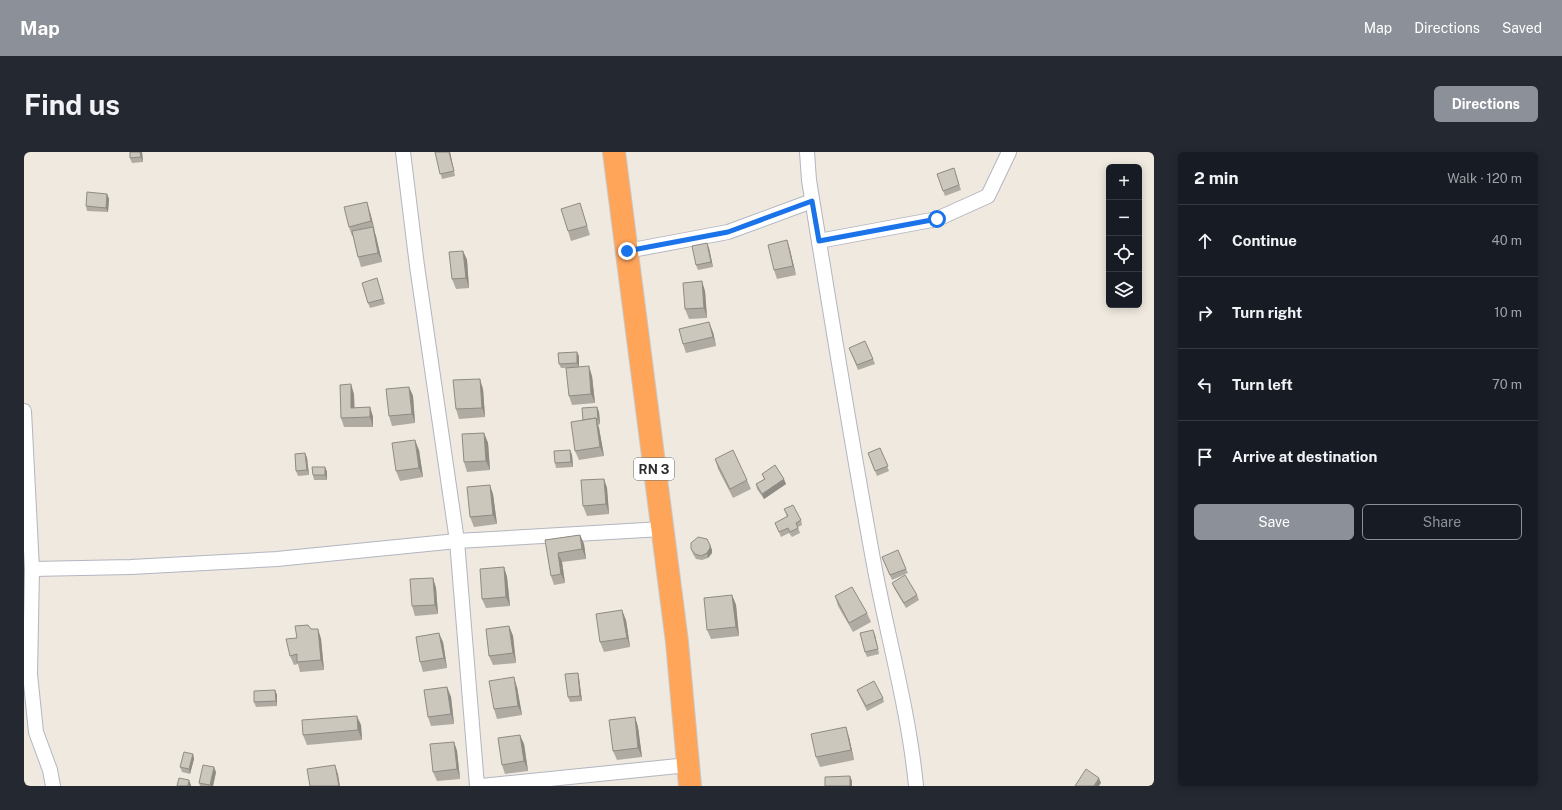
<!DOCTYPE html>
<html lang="en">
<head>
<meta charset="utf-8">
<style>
  body { margin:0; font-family:"Public Sans",sans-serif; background:#242831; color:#f1f3f6 }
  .controls { position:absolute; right:12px; top:12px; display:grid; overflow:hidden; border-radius:6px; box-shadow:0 2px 10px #0003 }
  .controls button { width:36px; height:36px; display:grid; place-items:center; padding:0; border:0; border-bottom:1px solid #363941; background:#171b24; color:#f1f3f6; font:20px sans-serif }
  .stop { position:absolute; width:12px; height:12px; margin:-9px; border:3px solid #1a73e8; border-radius:50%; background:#fff }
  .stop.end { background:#1a73e8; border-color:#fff; box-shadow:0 1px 4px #0008 }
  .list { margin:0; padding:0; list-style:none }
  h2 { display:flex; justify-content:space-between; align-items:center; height:52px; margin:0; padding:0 16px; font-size:17px }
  h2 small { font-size:13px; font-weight:400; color:#9ea1a6 }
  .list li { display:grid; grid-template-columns:26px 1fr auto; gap:12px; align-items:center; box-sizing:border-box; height:72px; padding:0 16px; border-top:1px solid #363941 }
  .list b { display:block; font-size:15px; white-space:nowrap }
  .list em { font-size:13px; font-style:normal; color:#9ea1a6 }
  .actions { display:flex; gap:8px; padding:12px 16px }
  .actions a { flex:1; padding:9px 0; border:1px solid #8c9099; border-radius:6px; text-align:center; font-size:14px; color:#8c9099 }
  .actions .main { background:#8c9099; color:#fff }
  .icon { flex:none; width:22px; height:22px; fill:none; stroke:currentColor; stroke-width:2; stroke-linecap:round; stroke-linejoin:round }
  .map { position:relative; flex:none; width:1130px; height:634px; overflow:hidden; border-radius:6px }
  header { display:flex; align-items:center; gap:24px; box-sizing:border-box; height:56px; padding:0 20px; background:#8c9099; color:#fff }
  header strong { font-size:19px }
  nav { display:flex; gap:22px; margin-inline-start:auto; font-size:14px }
  .intro { display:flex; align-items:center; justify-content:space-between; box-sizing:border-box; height:96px; padding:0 24px }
  h1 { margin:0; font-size:28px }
  .button { padding:10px 18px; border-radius:6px; background:#8c9099; color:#fff; font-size:14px; font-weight:700 }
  main { display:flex; gap:24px; padding:0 24px }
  aside { flex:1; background:#171b24; border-radius:6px; box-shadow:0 2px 10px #0003 }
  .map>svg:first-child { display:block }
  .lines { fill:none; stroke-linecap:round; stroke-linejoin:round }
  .street-casing { stroke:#b3b5c1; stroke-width:16 }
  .highway-casing { stroke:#c8c8c8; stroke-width:24 }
  .street { stroke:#fff; stroke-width:14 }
  .highway { stroke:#ffa55a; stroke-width:22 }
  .wall { fill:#afaba3 }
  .shaded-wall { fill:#8e8b84 }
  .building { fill:#cbc7bd; stroke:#8e8b84 }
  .route { stroke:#1a73e8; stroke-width:5 }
  .labels { text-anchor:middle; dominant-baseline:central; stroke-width:3.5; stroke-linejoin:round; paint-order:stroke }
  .shield { fill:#fff; stroke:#6c6c6c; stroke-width:1 }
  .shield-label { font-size:13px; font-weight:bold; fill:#2d2d2d }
</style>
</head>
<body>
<header>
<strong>Map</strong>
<nav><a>Map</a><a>Directions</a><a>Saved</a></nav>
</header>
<div class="intro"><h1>Find us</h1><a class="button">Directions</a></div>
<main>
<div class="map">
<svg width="1130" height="634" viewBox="0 0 1130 634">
  <rect width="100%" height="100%" fill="#efe9df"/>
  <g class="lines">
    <g class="street-casing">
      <g id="street">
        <polyline points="379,0 393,114 433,389 453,634"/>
        <path d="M783 0 785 28C806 158 827 289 851 418 865 490 885 561 892 634"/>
        <polyline points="795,89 913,67 964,44 985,0"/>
        <polyline points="603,99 704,80 788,49"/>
        <polyline points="0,259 8,417 6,522 12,580 26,618 29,634"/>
        <polyline points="8,417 107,415 253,407 433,389 638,377"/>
        <polyline points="457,634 664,613"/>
      </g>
    </g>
    <g class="highway-casing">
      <polyline id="highway" points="590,0 653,490 666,634"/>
    </g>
    <use href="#street" class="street"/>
    <use href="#highway" class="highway"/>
  </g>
  <g class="wall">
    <polygon points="106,0 118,0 119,10 108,11 106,6"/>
    <polygon points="411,0 426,0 431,24 418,27"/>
    <polygon points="930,16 937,38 921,44 913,22"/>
    <polygon points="83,42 85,47 84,60 63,59 62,54"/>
    <polygon points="556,51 566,83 547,89 544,79"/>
    <polygon points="346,60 358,110 337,115 334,105 329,84 328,84 325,75"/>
    <polygon points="763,88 766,98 772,123 753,127 750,118"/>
    <polygon points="685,96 689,115 674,118 672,113"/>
    <polygon points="439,99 443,108 445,136 432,137 428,127"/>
    <polygon points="353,126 361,152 346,156 344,151"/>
    <polygon points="681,139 683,166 665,167 661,157"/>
    <polygon points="689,180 692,194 662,201 659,192"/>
    <polygon points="825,196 849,207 851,212 834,218"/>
    <polygon points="555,204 555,215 568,224 571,251 548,253 545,244 549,216 537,216 535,212"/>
    <polygon points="385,235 389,244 391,271 368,274 365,264"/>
    <polygon points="459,237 461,265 435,267 432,257"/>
    <polygon points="330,242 330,256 346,255 349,265 349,275 320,275 317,266"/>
    <polygon points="573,255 575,260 576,272 574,273 575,276 580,304 555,308 551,299 559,268"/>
    <polygon points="460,281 464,291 466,318 443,320 440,310"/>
    <polygon points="856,296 865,319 853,324 844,301"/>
    <polygon points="395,298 399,325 376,329 372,319"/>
    <polygon points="546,298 548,303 549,315 532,316 531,311"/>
    <polygon points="281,301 283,306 285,323 274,324 272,319"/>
    <polygon points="691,307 723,328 727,337 709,346 694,317"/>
    <polygon points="301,315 303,320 303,328 290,328 289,323"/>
    <polygon points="738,322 762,332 740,347 733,337 732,332 740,327"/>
    <polygon points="580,327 583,336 585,362 563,364 559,354"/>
    <polygon points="469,342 473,372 450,375 446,365"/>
    <polygon points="760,357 777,368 778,373 774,375 776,381 768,385 765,381 757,385 751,371 763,365"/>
    <polygon points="556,383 560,392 562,407 538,410 541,431 530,433 527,424 521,388"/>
    <polygon points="686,393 688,398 688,401 684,406 678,408 672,407 669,402 667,397"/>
    <polygon points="858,405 882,417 884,421 868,428"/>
    <polygon points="480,415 483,425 486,454 462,456 458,447"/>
    <polygon points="409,426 412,436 414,462 391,464 388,454"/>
    <polygon points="868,431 893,443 895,448 882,456 870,436"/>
    <polygon points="708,443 712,453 715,484 687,487 683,478"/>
    <polygon points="811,444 843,461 847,470 829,480 814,454"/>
    <polygon points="602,468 606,495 580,500 576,490"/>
    <polygon points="485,474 489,484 492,511 469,513 465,504"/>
    <polygon points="287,477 294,477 297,487 300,518 276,520 274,512 270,513 266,504 273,486"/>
    <polygon points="851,483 855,502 843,505 841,500"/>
    <polygon points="419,490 423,516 399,520 396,510"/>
    <polygon points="554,521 555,526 558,549 546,550 544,545"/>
    <polygon points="423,535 427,545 430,572 407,574 404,565"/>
    <polygon points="493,535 498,563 473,567 470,557"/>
    <polygon points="251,538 253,543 253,554 232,555 230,550"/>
    <polygon points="833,538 859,546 860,550 843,559 835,543"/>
    <polygon points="611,565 614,575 618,605 593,608 589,599"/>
    <polygon points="337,573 338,588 283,593 279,583"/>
    <polygon points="825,585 830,608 796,615 792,605"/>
    <polygon points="430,590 433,599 436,627 413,629 409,620"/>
    <polygon points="500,592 504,619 481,622 478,613"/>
    <polygon points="169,602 170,607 166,622 158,620 156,615"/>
    <polygon points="192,620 189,634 176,634 175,631"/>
  </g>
  <g class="shaded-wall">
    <polygon points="116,0 118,0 119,10 117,5"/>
    <polygon points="425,0 426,0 431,24 430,19"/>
    <polygon points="83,42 85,47 84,60 82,56"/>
    <polygon points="343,50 346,60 351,79 347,69"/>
    <polygon points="349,75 352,84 358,110 354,101"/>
    <polygon points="763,88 766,98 772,123 769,114"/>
    <polygon points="683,91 685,96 689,115 687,110"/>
    <polygon points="439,99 443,108 445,136 442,126"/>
    <polygon points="678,129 681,139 683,166 680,156"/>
    <polygon points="685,170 689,180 692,194 689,185"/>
    <polygon points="553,200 555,204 555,215 553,211"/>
    <polygon points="565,214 568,224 571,251 567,242"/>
    <polygon points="456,227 459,237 461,265 458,256"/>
    <polygon points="327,232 330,242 331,265 327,256"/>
    <polygon points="385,235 389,244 391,271 388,262"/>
    <polygon points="346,255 349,265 349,275 346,265"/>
    <polygon points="573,255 575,260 576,272 574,267"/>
    <polygon points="572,266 575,276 580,304 576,295"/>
    <polygon points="460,281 464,291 466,318 462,309"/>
    <polygon points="391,288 395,298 399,325 395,316"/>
    <polygon points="546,298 548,303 549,315 547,310"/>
    <polygon points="281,301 283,306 285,323 283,318"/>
    <polygon points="301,315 303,320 303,328 301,323"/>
    <polygon points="580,327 583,336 585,362 582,352"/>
    <polygon points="760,327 762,332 740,347 738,342"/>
    <polygon points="466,333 469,342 473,372 469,363"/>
    <polygon points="556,383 560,392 562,407 558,397"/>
    <polygon points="686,393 688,398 688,401 684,406 683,401"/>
    <polygon points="534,401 538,410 541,431 537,422"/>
    <polygon points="480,415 483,425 486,454 482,445"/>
    <polygon points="409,426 412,436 414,462 411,453"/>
    <polygon points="708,443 712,453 715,484 712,475"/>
    <polygon points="598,458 602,468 606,495 603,486"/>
    <polygon points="485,474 489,484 492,511 489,501"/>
    <polygon points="294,477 297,487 300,518 297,508"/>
    <polygon points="849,478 851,483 855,502 854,497"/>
    <polygon points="415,481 419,490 423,516 420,506"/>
    <polygon points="554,521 555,526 558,549 556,544"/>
    <polygon points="490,525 493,535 498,563 494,554"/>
    <polygon points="423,535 427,545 430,572 427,562"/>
    <polygon points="251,538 253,543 253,554 252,549"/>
    <polygon points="333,564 337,573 338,588 334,578"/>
    <polygon points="611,565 614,575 618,605 614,596"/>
    <polygon points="822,575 825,585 830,608 827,598"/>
    <polygon points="496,583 500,592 504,619 500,609"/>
    <polygon points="430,590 433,599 436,627 433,617"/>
    <polygon points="169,602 170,607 166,622 165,617"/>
    <polygon points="311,613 314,622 316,634 315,634"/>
    <polygon points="190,615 192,620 189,634 187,634 186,633"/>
    <polygon points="826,624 828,629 828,634 826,634"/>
    <polygon points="1075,626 1077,631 1075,634 1070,634"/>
    <polygon points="165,628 167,633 167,634 164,634"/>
  </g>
  <g class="building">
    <polygon points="106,0 116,0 117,5 106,6"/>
    <polygon points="411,0 425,0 430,19 416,22"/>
    <polygon points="930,16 935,33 919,39 913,22"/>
    <polygon points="63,40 83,42 82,56 62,54"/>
    <polygon points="343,50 347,69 325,75 320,55"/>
    <polygon points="556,51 563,74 544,79 537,57"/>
    <polygon points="349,75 354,101 334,105 328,79"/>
    <polygon points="763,88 769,114 750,118 744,93"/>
    <polygon points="683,91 687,110 672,113 668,94"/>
    <polygon points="439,99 442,126 428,127 425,100"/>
    <polygon points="353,126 359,147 344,151 338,131"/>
    <polygon points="678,129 680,156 661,157 659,131"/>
    <polygon points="685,170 689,185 659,192 655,177"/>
    <polygon points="841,189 849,207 833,213 825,196"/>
    <polygon points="553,200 553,211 535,212 534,201"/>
    <polygon points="565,214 567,242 545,244 542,216"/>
    <polygon points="456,227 458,256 432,257 429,228"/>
    <polygon points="327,232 327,256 346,255 346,265 317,266 316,233"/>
    <polygon points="385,235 388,262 365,264 362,237"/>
    <polygon points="573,255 574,267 572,268 572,266 559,268 558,256"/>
    <polygon points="572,266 576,295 551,299 547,270"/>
    <polygon points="460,281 462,309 440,310 438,282"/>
    <polygon points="391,288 395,316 372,319 368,291"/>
    <polygon points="856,296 864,314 851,319 844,301"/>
    <polygon points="546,298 547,310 531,311 530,299"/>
    <polygon points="709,298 723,328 706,337 691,307"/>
    <polygon points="281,301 283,318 272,319 271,302"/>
    <polygon points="751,313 760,327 738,342 732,332 741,327 738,322"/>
    <polygon points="288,315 301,315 301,323 289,323"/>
    <polygon points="580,327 582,352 559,354 557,328"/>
    <polygon points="466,333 469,363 446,365 443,335"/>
    <polygon points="769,353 777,368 772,371 774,376 766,380 764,376 755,380 751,371 764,364 760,357"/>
    <polygon points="556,383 558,397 534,401 537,422 527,424 521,388"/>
    <polygon points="674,385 683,387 686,393 686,396 683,401 677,404 671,402 667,397 667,391"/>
    <polygon points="874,398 882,417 866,423 858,405"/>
    <polygon points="480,415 482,445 458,447 456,417"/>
    <polygon points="881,423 893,443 880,451 868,431"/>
    <polygon points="409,426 411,453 388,454 386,427"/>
    <polygon points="828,435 843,461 825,471 811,444"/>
    <polygon points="708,443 712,475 683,478 680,446"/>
    <polygon points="598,458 603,486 576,490 572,462"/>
    <polygon points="284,473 287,477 294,477 297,508 273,510 273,502 266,504 262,487 273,486 271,474"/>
    <polygon points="485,474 489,501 465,504 462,477"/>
    <polygon points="849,478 854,497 841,500 836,481"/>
    <polygon points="415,481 420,506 396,510 392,485"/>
    <polygon points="554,521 556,544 544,545 541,522"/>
    <polygon points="490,525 494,554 470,557 465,529"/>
    <polygon points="850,529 859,546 842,554 833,538"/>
    <polygon points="423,535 427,562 404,565 400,538"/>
    <polygon points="251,538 252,549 230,550 230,539"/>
    <polygon points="333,564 334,578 279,583 278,568"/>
    <polygon points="611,565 614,596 589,599 585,568"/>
    <polygon points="822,575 827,598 792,605 787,582"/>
    <polygon points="496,583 500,609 478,613 474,586"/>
    <polygon points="430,590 433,617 409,620 406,592"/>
    <polygon points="160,600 169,602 165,617 156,615"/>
    <polygon points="179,613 190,615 186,633 175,631"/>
    <polygon points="311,613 315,634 286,634 283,617"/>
    <polygon points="1062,617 1075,626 1070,634 1051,634"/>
    <polygon points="826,624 826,634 801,634 801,625"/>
    <polygon points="155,626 165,628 164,634 153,634"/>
  </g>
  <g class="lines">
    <polyline class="route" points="603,99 704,80 788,49 795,89 913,67"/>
  </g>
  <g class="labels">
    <rect class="shield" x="610" y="306" width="40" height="22" rx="3"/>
    <g class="shield-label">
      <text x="630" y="317">RN 3</text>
    </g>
  </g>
</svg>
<div class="controls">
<button>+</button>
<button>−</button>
<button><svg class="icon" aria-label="locate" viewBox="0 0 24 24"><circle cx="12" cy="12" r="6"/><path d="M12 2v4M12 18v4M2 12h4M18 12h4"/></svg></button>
<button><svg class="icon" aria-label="layers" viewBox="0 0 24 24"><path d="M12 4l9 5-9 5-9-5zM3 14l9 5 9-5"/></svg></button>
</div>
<div class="stop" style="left:913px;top:67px"></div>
<div class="stop end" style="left:603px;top:99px"></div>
</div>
<aside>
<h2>2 min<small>Walk · 120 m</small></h2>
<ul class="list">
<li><svg class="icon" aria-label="ahead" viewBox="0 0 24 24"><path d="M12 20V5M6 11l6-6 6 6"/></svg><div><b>Continue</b></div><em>40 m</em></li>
<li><svg class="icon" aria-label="right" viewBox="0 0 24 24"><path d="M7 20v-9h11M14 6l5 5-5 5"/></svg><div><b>Turn right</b></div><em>10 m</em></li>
<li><svg class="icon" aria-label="left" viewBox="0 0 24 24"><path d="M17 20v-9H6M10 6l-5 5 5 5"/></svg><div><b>Turn left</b></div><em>70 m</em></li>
<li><svg class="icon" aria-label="arrive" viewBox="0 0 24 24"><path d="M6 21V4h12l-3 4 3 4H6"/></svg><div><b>Arrive at destination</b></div></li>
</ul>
<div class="actions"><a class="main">Save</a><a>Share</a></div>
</aside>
</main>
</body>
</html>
